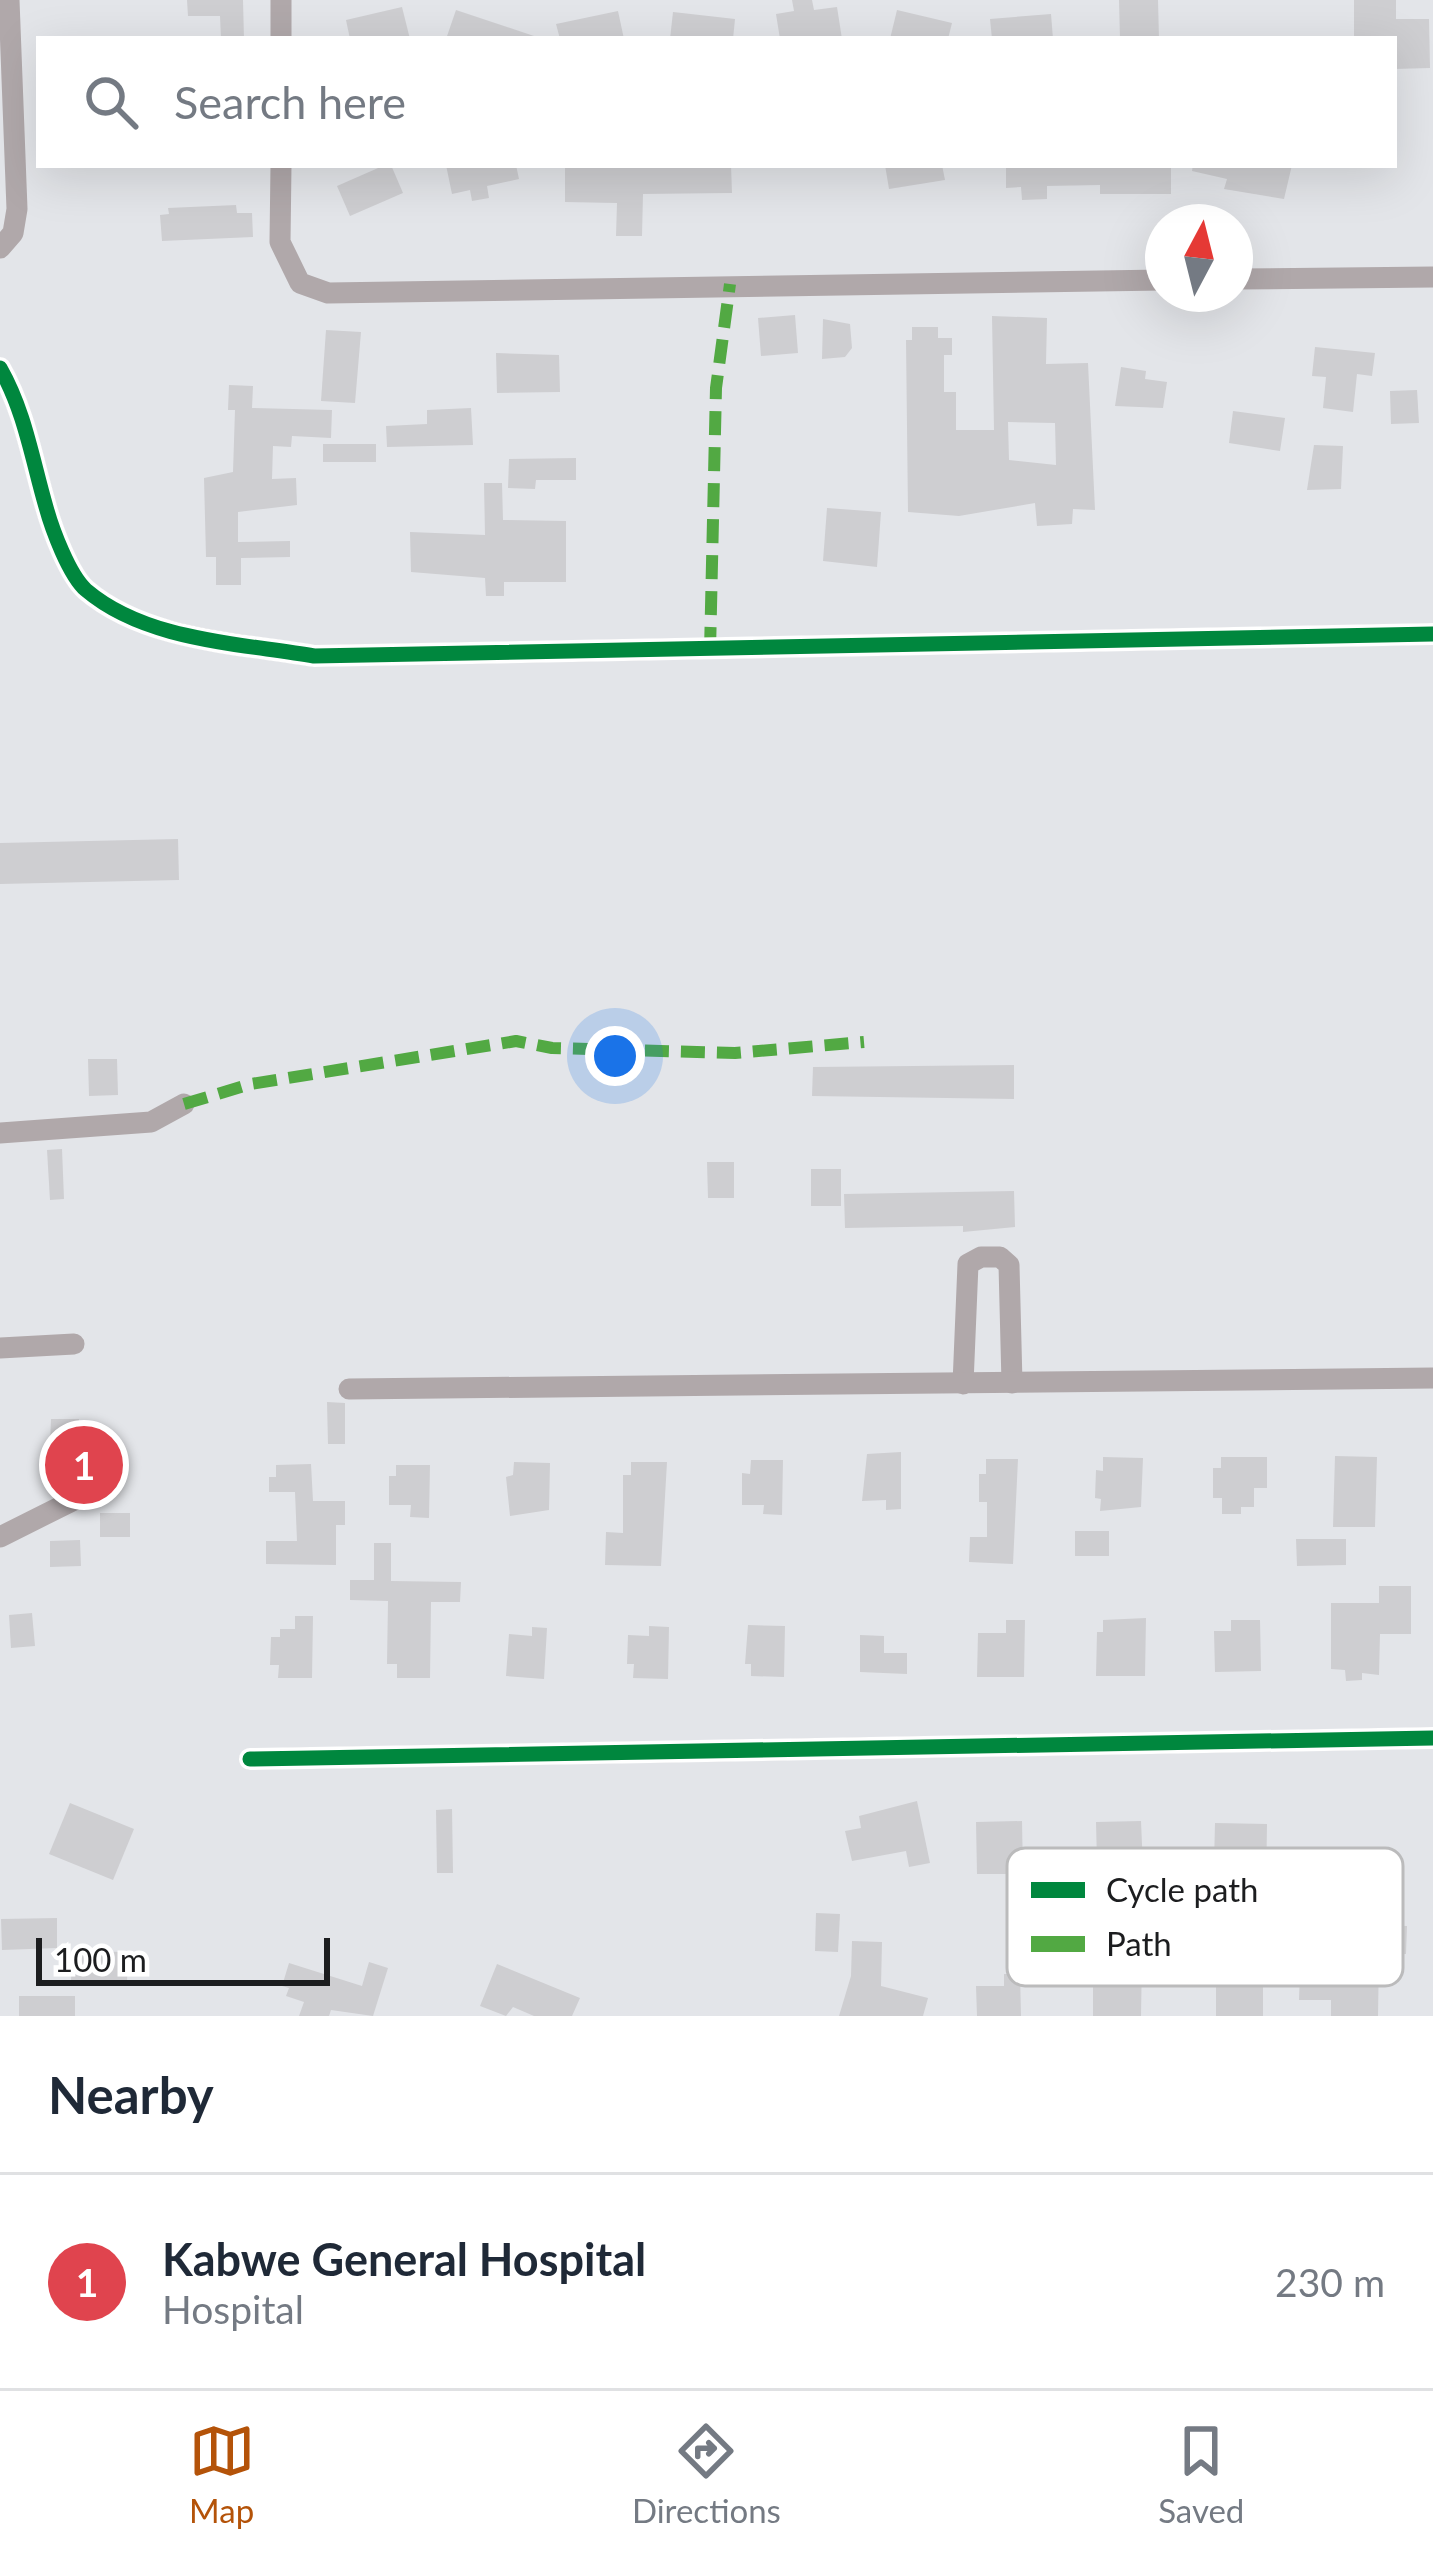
<!DOCTYPE html>
<html lang="en">
<head>
<meta charset="utf-8">
<style>
  body { margin:0; font-family:Lato,sans-serif; background:#f6f6f7; color:#1f2937 }
  .compass { position:absolute; left:1145px; top:204px; width:108px; height:108px; border-radius:50%; background:#fff; box-shadow:0 12px 48px #0002; rotate:7deg }
  .scale { position:absolute; left:36px; bottom:30px; width:294px; box-sizing:border-box; padding-left:12px; border:6px solid #1c1d1f; border-top:0; font-size:33px; line-height:42px; white-space:nowrap; color:#1c1d1f; -webkit-text-stroke:9px #fff; paint-order:stroke }
  .you { position:absolute; left:615px; top:1056px; width:42px; height:42px; margin:-30px; border:9px solid #fff; border-radius:50%; background:#1a73e8; box-shadow:0 0 0 18px #1a73e833 }
  .badge { display:grid; place-items:center; width:78px; height:78px; border-radius:50%; background:#b45309; color:#fff; font-size:39px; font-weight:700 }
  .pin { position:absolute; translate:-50% -50%; border:6px solid #fff; box-shadow:0 3px 12px #0006 }
  .list { margin:0; padding:0; list-style:none }
  h2 { display:flex; justify-content:space-between; align-items:center; height:156px; margin:0; padding:0 48px; font-size:51px }
  h2 small { font-size:39px; font-weight:400; color:#747a83 }
  .list li { display:grid; grid-template-columns:78px 1fr auto; gap:36px; align-items:center; box-sizing:border-box; height:216px; padding:0 48px; border-top:3px solid #e0e1e3 }
  .list b { display:block; font-size:45px; white-space:nowrap }
  .list p { margin:0; font-size:39px; white-space:nowrap; color:#747a83 }
  .list em { font-size:39px; font-style:normal; color:#747a83 }
  .icon { flex:none; width:66px; height:66px; fill:none; stroke:currentColor; stroke-width:2; stroke-linecap:round; stroke-linejoin:round }
  .map { position:relative; flex:none; width:1433px; height:2016px; overflow:hidden }
  .search { position:absolute; background:#fff; box-shadow:0 12px 48px #0002; left:36px; right:36px; top:36px; height:132px; display:flex; align-items:center; gap:30px; box-sizing:border-box; padding:0 42px; border-radius:0px; color:#747a83; font-size:45px }
  .sheet { height:372px; background:#fff }
  nav { display:flex; justify-content:space-around; align-items:center; box-sizing:border-box; height:168px; border-top:3px solid #e0e1e3; background:#fff; font-size:33px; color:#747a83 }
  nav a { display:grid; justify-items:center; gap:6px }
  nav .on { color:#b45309 }
  .map>svg:first-child { display:block }
  .building { fill:#ceced1; fill-rule:evenodd }
  .lines { fill:none; stroke-linecap:round; stroke-linejoin:round }
  .minor { stroke:#b0a8aa; stroke-width:21 }
  .quiet { stroke:#52a943; stroke-width:12; stroke-dasharray:24 12; stroke-linecap:butt }
  .cycleway-casing { stroke:#fff; stroke-width:22 }
  .cycleway { stroke:#00873e; stroke-width:15 }
  .key { fill:#fff; stroke:#bbbbbc; stroke-width:3 }
  .key-label { font-size:33px; fill:#1c1d1f }
</style>
</head>
<body>
<div class="map">
<svg width="1433" height="2016" viewBox="0 0 1433 2016">
  <rect width="100%" height="100%" fill="#e3e5e9"/>
  <g class="building">
    <polygon points="187,0 243,0 244,39 221,39 220,16 188,16"/>
    <polygon points="792,0 812,0 814,10 837,7 842,39 780,39 776,14 794,11"/>
    <polygon points="1119,0 1158,0 1159,39 1120,39"/>
    <polygon points="1354,0 1396,0 1396,19 1429,19 1430,68 1394,69 1394,39 1354,39"/>
    <polygon points="402,7 410,39 350,39 346,20"/>
    <polygon points="456,10 534,36 534,39 446,39"/>
    <polygon points="897,10 952,23 948,39 890,39"/>
    <polygon points="618,11 624,39 560,39 556,24"/>
    <polygon points="673,12 735,19 733,39 670,39"/>
    <polygon points="1051,14 1053,39 992,39 990,19"/>
    <polygon points="385,165 391,165 403,193 350,216 337,186"/>
    <polygon points="446,165 516,165 519,179 487,186 489,198 472,201 470,190 452,194"/>
    <polygon points="565,165 731,165 732,193 643,194 642,236 616,236 617,203 565,202"/>
    <polygon points="885,165 942,165 945,180 889,189"/>
    <polygon points="1006,165 1171,165 1171,194 1100,194 1100,185 1047,186 1047,199 1022,200 1021,187 1006,188"/>
    <polygon points="1193,165 1292,165 1284,199 1224,189 1227,179 1192,171"/>
    <polygon points="236,205 237,213 252,213 253,237 162,241 160,215 169,214 168,208"/>
    <polygon points="795,315 798,353 761,356 758,318"/>
    <path d="M992 316 1047 318 1046 364 1088 363 1095 510 1073 509 1072 524 1037 526 1035 503 959 516 908 512 906 340H912V327H938V338H952V355H944V392H956V430H994ZM1008 422 1055 423 1056 465 1009 460Z"/>
    <polygon points="823,319 850,324 852,348 845,357 822,359"/>
    <polygon points="326,330 361,332 355,403 321,401"/>
    <polygon points="1315,347 1375,353 1372,376 1357,374 1353,412 1323,408 1326,377 1312,376"/>
    <polygon points="496,353 559,355 560,392 497,393"/>
    <polygon points="1121,367 1146,371 1145,379 1167,382 1163,408 1115,406"/>
    <polygon points="229,385 253,386 252,408 332,410 331,438 292,436 291,447 273,446 272,479 296,478 297,505 238,512 238,542 290,541 290,557 241,558 241,585 216,585 216,557 206,557 204,478 233,472 235,410 228,410"/>
    <polygon points="1417,390 1419,423 1391,424 1390,391"/>
    <polygon points="471,408 473,445 387,447 386,426 427,424 427,410"/>
    <polygon points="1233,411 1285,418 1280,451 1229,443"/>
    <rect x="323" y="444" width="53" height="18"/>
    <polygon points="1314,445 1343,446 1341,489 1307,490"/>
    <polygon points="576,458 576,480 536,480 535,489 508,488 509,459"/>
    <polygon points="484,483 502,483 503,520 566,521 566,582 504,582 504,596 486,596 485,578 411,572 410,532 485,535"/>
    <polygon points="827,508 881,512 877,567 823,561"/>
    <polygon points="178,839 179,880 0,884 0,843"/>
    <polygon points="88,1059 117,1059 118,1095 89,1096"/>
    <polygon points="1014,1065 1014,1099 812,1096 813,1067"/>
    <polygon points="62,1149 64,1199 50,1200 47,1150"/>
    <polygon points="707,1162 734,1162 734,1198 708,1198"/>
    <rect x="811" y="1169" width="30" height="37"/>
    <polygon points="1014,1191 1015,1227 963,1232 963,1226 845,1228 844,1194"/>
    <polygon points="327,1402 345,1403 345,1444 328,1444"/>
    <polygon points="51,1419 79,1419 79,1445 50,1445"/>
    <polygon points="901,1452 901,1509 886,1510 886,1500 862,1501 867,1454"/>
    <polygon points="1335,1456 1377,1457 1375,1527 1333,1527"/>
    <polygon points="1103,1457 1143,1458 1141,1507 1100,1511 1101,1499 1095,1498 1096,1470 1103,1471"/>
    <polygon points="1221,1457 1267,1457 1267,1488 1254,1488 1254,1507 1241,1507 1241,1514 1222,1514 1222,1498 1213,1498 1213,1468 1221,1468"/>
    <polygon points="986,1459 1018,1459 1013,1564 969,1562 970,1537 987,1537 987,1502 979,1502 979,1474 986,1474"/>
    <polygon points="751,1460 783,1460 782,1515 763,1514 764,1505 742,1505 742,1473 750,1474"/>
    <polygon points="514,1462 550,1463 549,1510 510,1516 506,1477 513,1475"/>
    <polygon points="631,1462 667,1462 661,1566 605,1565 606,1532 623,1533 623,1475 631,1475"/>
    <polygon points="311,1464 313,1501 345,1501 345,1525 336,1525 336,1565 266,1564 266,1541 297,1541 295,1492 269,1492 269,1477 276,1477 276,1465"/>
    <polygon points="396,1465 430,1465 429,1518 410,1517 411,1505 389,1505 389,1476 396,1476"/>
    <rect x="100" y="1513" width="30" height="24"/>
    <rect x="1075" y="1531" width="34" height="25"/>
    <polygon points="1296,1539 1346,1539 1346,1565 1297,1566"/>
    <polygon points="80,1540 81,1566 50,1567 50,1541"/>
    <polygon points="374,1543 391,1543 391,1581 461,1582 460,1602 431,1602 430,1678 397,1678 397,1664 387,1664 388,1601 350,1600 350,1580 374,1580"/>
    <polygon points="1379,1586 1411,1586 1411,1634 1380,1634 1379,1675 1362,1673 1362,1680 1346,1681 1345,1670 1331,1669 1331,1603 1379,1603"/>
    <polygon points="32,1613 35,1646 11,1648 9,1615"/>
    <polygon points="295,1616 313,1616 312,1678 278,1678 279,1665 270,1665 271,1637 280,1637 280,1629 295,1629"/>
    <polygon points="1146,1618 1145,1676 1096,1676 1097,1632 1103,1632 1103,1620"/>
    <polygon points="1006,1620 1025,1620 1024,1677 977,1677 978,1633 1006,1633"/>
    <polygon points="1231,1620 1260,1620 1261,1671 1215,1672 1214,1631 1231,1631"/>
    <polygon points="748,1625 785,1626 784,1677 751,1676 751,1664 745,1664"/>
    <polygon points="649,1626 669,1627 668,1679 633,1678 634,1664 627,1664 628,1635 649,1636"/>
    <polygon points="532,1627 547,1628 544,1679 506,1676 509,1634 532,1636"/>
    <polygon points="860,1635 884,1636 884,1653 907,1653 907,1674 860,1672"/>
    <polygon points="917,1801 930,1863 909,1867 906,1851 852,1861 845,1831 861,1828 859,1816"/>
    <polygon points="70,1803 134,1829 113,1880 49,1854"/>
    <polygon points="452,1809 453,1873 437,1873 436,1810"/>
    <polygon points="1022,1821 1023,1874 977,1874 976,1822"/>
    <polygon points="1141,1821 1143,1868 1118,1869 1118,1861 1097,1862 1096,1822"/>
    <polygon points="1215,1823 1267,1824 1266,1888 1239,1888 1240,1863 1214,1863"/>
    <polygon points="816,1913 840,1914 838,1952 815,1951"/>
    <polygon points="57,1918 57,1948 2,1950 1,1919"/>
    <polygon points="1328,1924 1407,1926 1406,1954 1379,1954 1378,2016 1331,2016 1331,2000 1299,2000 1300,1971 1327,1972"/>
    <polygon points="852,1941 882,1942 881,1986 928,1998 923,2016 839,2016 851,1976"/>
    <polygon points="72,1951 128,1952 127,1982 71,1981"/>
    <polygon points="1118,1956 1142,1957 1141,2016 1093,2016 1093,1973 1118,1973"/>
    <polygon points="369,1962 388,1968 373,2016 331,2010 329,2016 299,2016 304,2002 286,1996 289,1988 282,1986 289,1963 362,1986"/>
    <polygon points="497,1964 580,1998 572,2016 534,2016 513,2007 506,2016 480,2006"/>
    <polygon points="1004,1974 1020,1974 1021,2016 977,2016 976,1986 1004,1986"/>
    <rect x="1216" y="1983" width="47" height="33"/>
    <rect x="19" y="1996" width="56" height="20"/>
  </g>
  <g class="lines">
    <g class="minor">
      <polyline points="281,39 281,0"/>
      <polyline points="281,165 280,242 300,283 328,293 1163,280"/>
      <polyline points="0,248 13,233 17,209 9,0"/>
      <polyline points="1235,279 1433,277"/>
      <path d="M0 368C25 412 32 459 46 507 52 529 69 575 86 590 146 641 239 643 314 656L1433 634"/>
      <polyline points="0,1133 151,1122 184,1104"/>
      <polyline points="0,1348 74,1344"/>
      <polyline points="963,1384 968,1264 981,1257 1000,1257 1009,1265 1012,1383"/>
      <polyline points="349,1389 1433,1378"/>
      <polyline points="0,1537 88,1493"/>
      <polyline points="250,1759 1433,1738"/>
    </g>
    <g class="quiet">
      <polyline points="710,651 716,388 730,284"/>
      <polyline points="184,1104 251,1084 516,1041 552,1048 735,1053 864,1042"/>
    </g>
    <g class="cycleway-casing">
      <g id="cycleway">
        <path d="M0 368C25 412 32 459 46 507 52 529 69 575 86 590 146 641 239 643 314 656L1433 634"/>
        <polyline points="250,1759 1433,1738"/>
      </g>
    </g>
    <use href="#cycleway" class="cycleway"/>
  </g>
  <rect x="1007" y="1848" width="396" height="138" rx="18" class="key"/>
  <rect x="1031" y="1882" width="54" height="16" fill="#00873e"/>
  <rect x="1031" y="1936" width="54" height="16" fill="#52a943"/>
  <g class="key-label">
    <text x="1106" y="1902">Cycle path</text>
    <text x="1106" y="1956">Path</text>
  </g>
</svg>
<svg class="compass" viewBox="-18 -18 36 36"><path d="M0-13l5 13h-10z" fill="#e53935"/><path d="M0 13l5-13h-10z" fill="#747a83"/></svg>
<div class="scale">100 m</div>
<div class="you"></div>
<div class="pin badge" style="left:84px;top:1465px;background:#e0444e">1</div>
<div class="search"><svg class="icon" aria-label="search" viewBox="0 0 24 24"><circle cx="10" cy="10" r="6"/><path d="M15 15l6 6"/></svg>Search here</div>
</div>
<section class="sheet">
<h2>Nearby<small></small></h2>
<ul class="list">
<li><span class="badge" style="background:#e0444e">1</span><div><b>Kabwe General Hospital</b><p>Hospital</p></div><em>230 m</em></li>
</ul>
</section>
<nav>
<a class="on"><svg class="icon" aria-label="map" viewBox="0 0 24 24"><path d="M3 6l6-2 6 2 6-2v14l-6 2-6-2-6 2zM9 4v14M15 6v14"/></svg>Map</a>
<a><svg class="icon" aria-label="directions" viewBox="0 0 24 24"><path d="M12 3l9 9-9 9-9-9zM9 14v-3h6M13 9l2 2-2 2"/></svg>Directions</a>
<a><svg class="icon" aria-label="saved" viewBox="0 0 24 24"><path d="M7 4h10v16l-5-4-5 4z"/></svg>Saved</a>
</nav>
</body>
</html>
